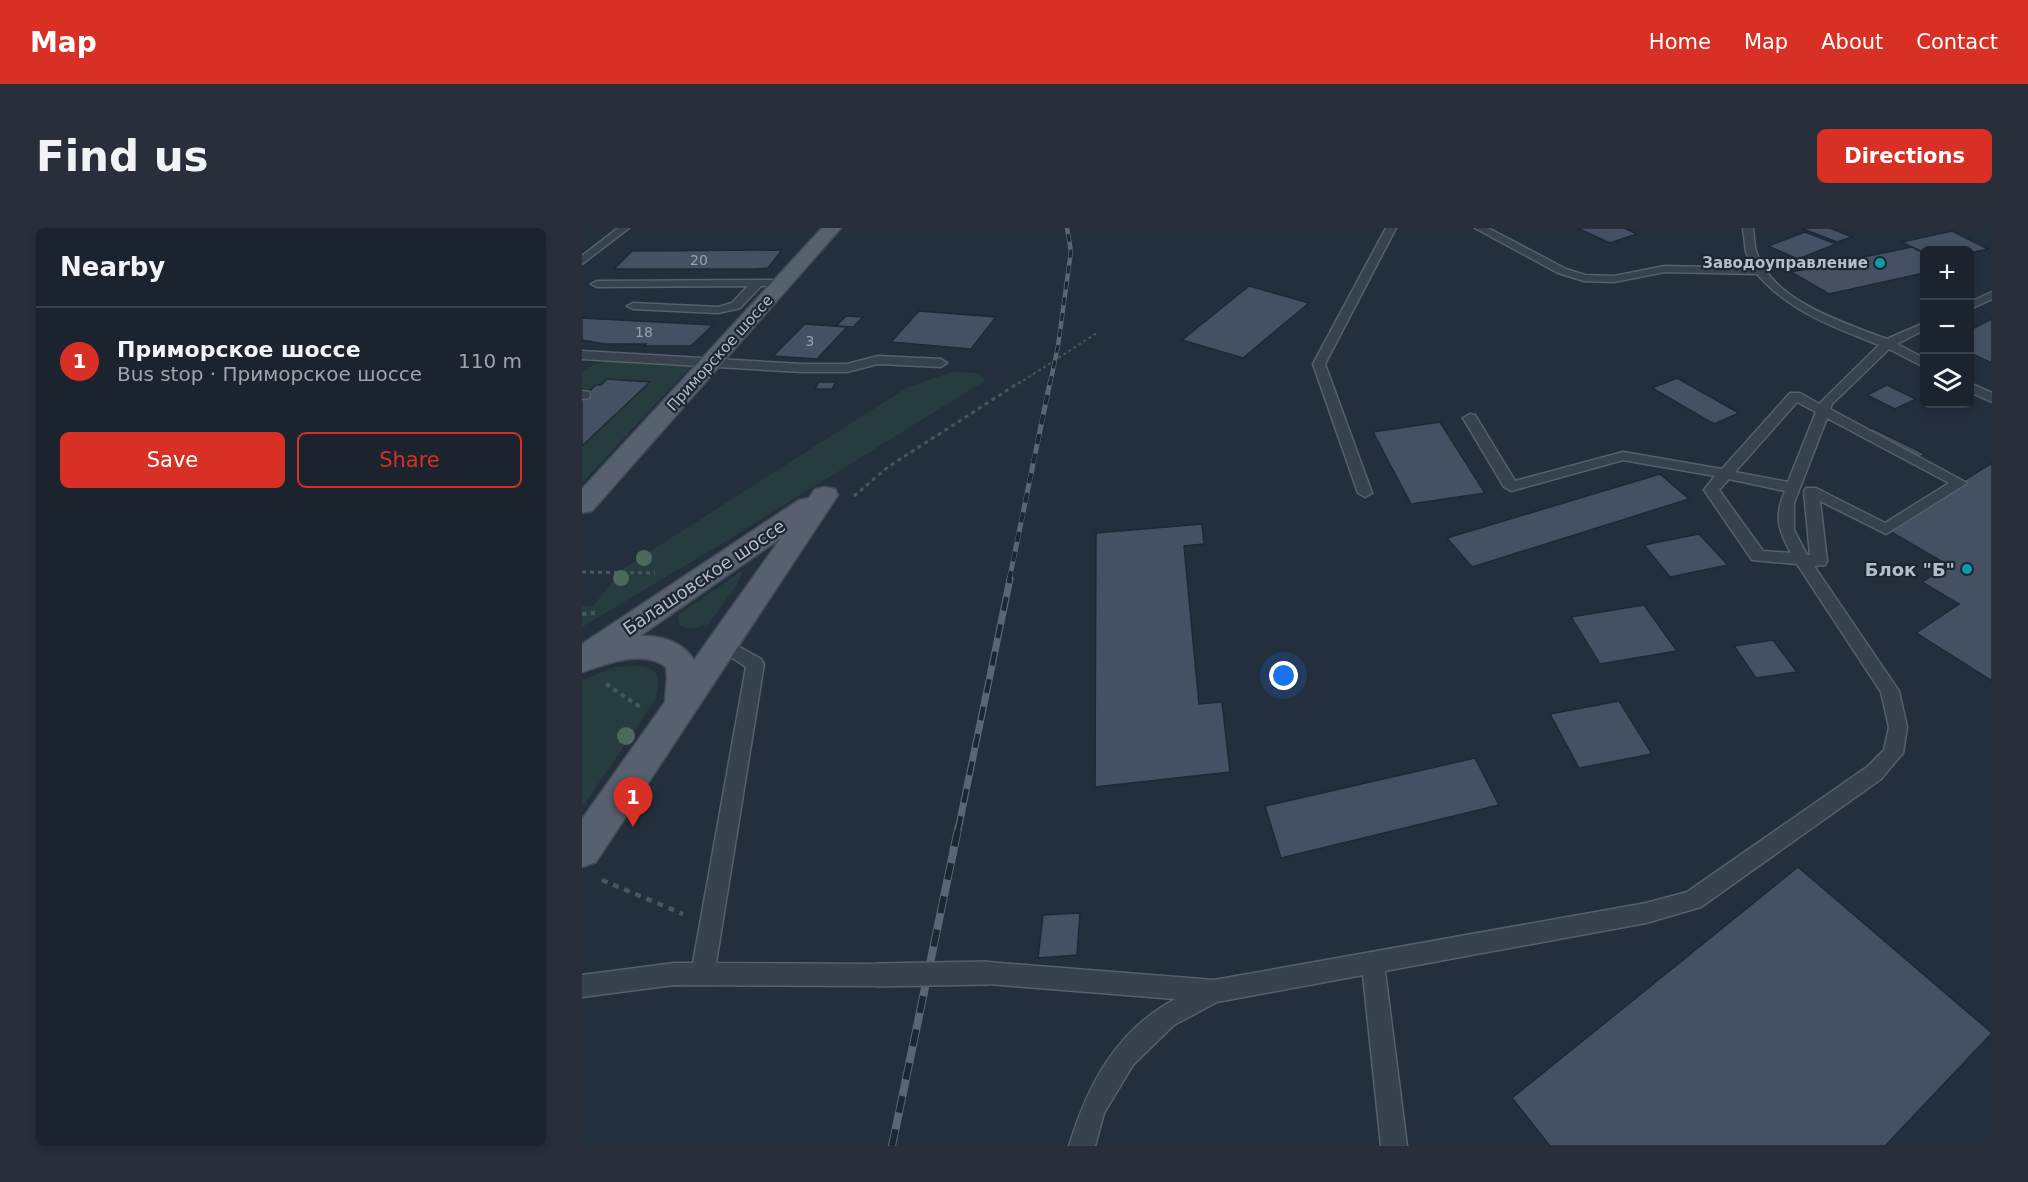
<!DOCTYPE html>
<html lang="en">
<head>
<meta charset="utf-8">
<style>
  body { margin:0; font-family:"DejaVu Sans",sans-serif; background:#282f3a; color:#f1f3f6 }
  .controls { position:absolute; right:18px; top:18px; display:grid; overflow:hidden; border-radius:9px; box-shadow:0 3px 9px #0003 }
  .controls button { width:54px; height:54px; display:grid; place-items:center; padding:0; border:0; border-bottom:2px solid #39404a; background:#1b232e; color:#f1f3f6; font:30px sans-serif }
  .you { position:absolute; left:702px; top:448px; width:21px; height:21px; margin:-15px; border:4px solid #fff; border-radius:50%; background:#1a73e8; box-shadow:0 0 0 9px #1a73e833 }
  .badge { display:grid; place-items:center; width:39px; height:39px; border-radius:50%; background:#d93025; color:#fff; font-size:20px; font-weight:700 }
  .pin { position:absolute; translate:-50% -50px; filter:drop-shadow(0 2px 3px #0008) }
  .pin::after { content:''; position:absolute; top:32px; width:21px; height:18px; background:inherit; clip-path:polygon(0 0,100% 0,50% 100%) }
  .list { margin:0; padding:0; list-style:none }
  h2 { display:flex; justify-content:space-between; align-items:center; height:78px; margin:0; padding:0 24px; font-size:26px }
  h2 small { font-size:20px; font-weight:400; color:#a0a4aa }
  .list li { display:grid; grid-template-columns:39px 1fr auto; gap:18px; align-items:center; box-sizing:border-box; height:108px; padding:0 24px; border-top:2px solid #39404a }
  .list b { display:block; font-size:22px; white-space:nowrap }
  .list p { margin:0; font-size:20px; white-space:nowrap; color:#a0a4aa }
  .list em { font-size:20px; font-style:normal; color:#a0a4aa }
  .actions { display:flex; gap:12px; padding:18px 24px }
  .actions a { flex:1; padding:14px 0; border:2px solid #d93025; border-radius:9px; text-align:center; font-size:21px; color:#d93025 }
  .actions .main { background:#d93025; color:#fff }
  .icon { flex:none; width:33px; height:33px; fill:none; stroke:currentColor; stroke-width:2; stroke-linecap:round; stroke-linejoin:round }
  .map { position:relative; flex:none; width:1410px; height:918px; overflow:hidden; border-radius:9px }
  header { display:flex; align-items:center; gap:36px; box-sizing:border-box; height:84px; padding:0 30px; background:#d93025; color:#fff }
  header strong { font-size:28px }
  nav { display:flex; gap:33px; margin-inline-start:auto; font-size:21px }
  .intro { display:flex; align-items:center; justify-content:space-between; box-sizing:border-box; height:144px; padding:0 36px }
  h1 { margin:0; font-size:42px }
  .button { padding:15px 27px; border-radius:9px; background:#d93025; color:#fff; font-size:21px; font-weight:700 }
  main { display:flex; gap:36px; padding:0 36px }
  aside { flex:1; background:#1b232e; border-radius:9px; box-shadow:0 3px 9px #0003 }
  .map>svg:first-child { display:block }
  .green { fill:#263c3f }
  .building { fill:#455162; stroke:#1f2835; stroke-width:1.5 }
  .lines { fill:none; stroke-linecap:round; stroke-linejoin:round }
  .service-casing { stroke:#565f6c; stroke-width:3 }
  .primary-casing { stroke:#414a57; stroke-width:3 }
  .path-far3 { stroke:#44595c; stroke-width:2; stroke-dasharray:3 3; stroke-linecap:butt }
  .path-far2 { stroke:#44595c; stroke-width:3; stroke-dasharray:4 4; stroke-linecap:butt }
  .path-far1 { stroke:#44595c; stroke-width:4; stroke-dasharray:4.5 4.5; stroke-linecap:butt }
  .path { stroke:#44595c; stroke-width:4.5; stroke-dasharray:6 6; stroke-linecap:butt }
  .service { fill:#38414e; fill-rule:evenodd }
  .primary { fill:#56606e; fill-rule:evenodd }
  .rail-far3-casing { stroke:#5a6575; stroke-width:4.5 }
  .rail-far2-casing { stroke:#5a6575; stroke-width:5 }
  .rail-far1-casing { stroke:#5a6575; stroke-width:7 }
  .rail-casing { stroke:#5a6575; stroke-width:8 }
  .rail-far3 { stroke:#1d2633; stroke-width:3; stroke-dasharray:8; stroke-linecap:butt }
  .rail-far2 { stroke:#1d2633; stroke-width:4; stroke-dasharray:10; stroke-linecap:butt }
  .rail-far1 { stroke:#1d2633; stroke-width:4.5; stroke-dasharray:14; stroke-linecap:butt }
  .rail { stroke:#1d2633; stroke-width:6; stroke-dasharray:17; stroke-linecap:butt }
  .service-bridge-casing { stroke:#565f6c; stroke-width:26; stroke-linecap:butt }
  .service-bridge { stroke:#38414e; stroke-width:23 }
  .tree { fill:#4b6a5d }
  .culture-dot { fill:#0f9aa8; stroke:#1d2633; stroke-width:2 }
  .labels { text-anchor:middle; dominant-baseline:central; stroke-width:4.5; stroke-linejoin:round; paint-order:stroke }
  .far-number-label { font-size:14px; fill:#98a1af }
  .far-poi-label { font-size:15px; font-weight:bold; fill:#b4bcc9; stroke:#1d2633; text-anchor:end }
  .far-street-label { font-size:15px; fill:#b4bcc9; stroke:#1d2633 }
  .poi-label { font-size:18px; font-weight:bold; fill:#b4bcc9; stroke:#1d2633; text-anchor:end }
  .street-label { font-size:18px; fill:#b4bcc9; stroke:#1d2633 }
</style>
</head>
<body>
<header>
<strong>Map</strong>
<nav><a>Home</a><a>Map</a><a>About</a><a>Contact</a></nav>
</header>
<div class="intro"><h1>Find us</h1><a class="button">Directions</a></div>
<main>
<aside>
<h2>Nearby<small></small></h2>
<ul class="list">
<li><span class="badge">1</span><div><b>Приморское шоссе</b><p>Bus stop · Приморское шоссе</p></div><em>110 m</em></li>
</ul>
<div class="actions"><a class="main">Save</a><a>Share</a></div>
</aside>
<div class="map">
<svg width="1410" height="918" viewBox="0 0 1410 918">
  <rect width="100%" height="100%" fill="#242f3e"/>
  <g class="green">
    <polygon points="26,133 109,138 0,255 0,218 25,151 6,164 0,163 0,144 11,137"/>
    <polygon points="370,144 394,145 404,152 136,318 0,399 0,378 11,378 42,340 326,159"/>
    <polygon points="161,342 156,355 127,396 109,401 98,398 96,387"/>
    <path d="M51 438C79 438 78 450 73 472L0 580V452L34 439Z"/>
  </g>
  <g class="building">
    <polygon points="995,0 1042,0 1055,6 1028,15"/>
    <polygon points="1219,0 1248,0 1270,9 1255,14"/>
    <polygon points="1370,3 1406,21 1388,25 1388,22 1342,22 1342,25 1320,14"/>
    <polygon points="1223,4 1254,16 1216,31 1186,18"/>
    <polygon points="1330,19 1342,25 1342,45 1247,66 1209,44"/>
    <polygon points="200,22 186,40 174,41 32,41 50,23"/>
    <polygon points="667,58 727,75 661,130 600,112"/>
    <polygon points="337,83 414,89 389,121 309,114"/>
    <polygon points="264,88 281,89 271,99 254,98"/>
    <polygon points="0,90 131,97 109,118 62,118 64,116 23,116 0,112"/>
    <polygon points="1410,91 1410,135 1388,125 1388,102"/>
    <polygon points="223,96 265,99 235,131 191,128"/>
    <polygon points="1095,150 1157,185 1132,196 1070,160"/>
    <polygon points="25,151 68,154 0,218 0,169 14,157 19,157"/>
    <polygon points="237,154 254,154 250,161 233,161"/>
    <polygon points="1305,157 1334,171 1313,181 1285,167"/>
    <polygon points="858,194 903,265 829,276 791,204"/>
    <polygon points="1290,200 1343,226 1338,229 1285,203"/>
    <polygon points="1410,235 1410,453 1334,405 1377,376 1340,354 1366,337 1304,301"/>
    <polygon points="1078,246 1107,271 890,339 865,310"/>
    <polygon points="620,296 622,316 602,318 617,476 640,474 648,544 513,559 514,305"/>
    <polygon points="1117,306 1146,337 1088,349 1062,317"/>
    <polygon points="1062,377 1095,423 1018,436 989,389"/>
    <polygon points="1191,412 1215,444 1174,450 1152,418"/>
    <polygon points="1037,473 1070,526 997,540 968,486"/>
    <polygon points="893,530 917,577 699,630 683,578"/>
    <polygon points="1216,639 1410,805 1303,918 968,918 930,870"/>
    <polygon points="498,685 495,727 456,730 461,687"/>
  </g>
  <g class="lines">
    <g class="service-casing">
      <g id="service">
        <polygon points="36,0 47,0 0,36 0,28"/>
        <polygon points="804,0 814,0 743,136 790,265 783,269 776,265 731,136"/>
        <path d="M893 0H906L984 41 1003 47 1032 48 1083 38 1171 40 1164 24 1161 0H1171C1172 7 1172 16 1174 23 1188 72 1262 95 1305 111L1342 95V102L1315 116 1342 130V139L1307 121 1250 176 1248 181 1385 255 1304 306 1238 273 1245 333 1243 337 1232 338 1317 463 1325 499 1321 525 1299 551 1119 679 1064 695 803 743 825 918H799L781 747 635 774 592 797 551 837 522 885 513 918H487C506 856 534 803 593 771L406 756 398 753 395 745 398 737 406 734 632 752 1064 675 1105 664 1285 539 1302 522 1307 499 1299 464 1215 336 1170 332 1122 262 1133 248 1041 232 929 263 922 259 881 190 888 186 893 187 933 253 1041 224 1140 241 1208 165H1218L1237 176 1297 117C1252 99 1208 84 1175 46L1083 44 1032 54 1002 53 976 45ZM1215 174 1234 184 1206 254 1153 244ZM1245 190 1367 255 1303 295 1234 260H1224L1222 263 1228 327H1225L1212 302V275ZM1147 251 1203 263C1192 289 1196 301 1209 325L1181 323 1137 262Z"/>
        <polygon points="201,52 205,53 205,57 179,58 158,80 136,85 51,81 45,78 51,75 136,79 150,75 166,58 15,59 9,56 15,53"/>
        <polygon points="1410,64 1410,71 1388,81 1388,74"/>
        <polygon points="0,123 220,136 265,136 296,128 359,131 365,135 359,139 296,136 265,144 220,144 0,131"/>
        <polygon points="1388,155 1410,165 1410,174 1388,164"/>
        <polygon points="0,163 7,164 8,167 7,170 0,171"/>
        <polygon points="140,409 179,431 182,436 134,735 294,736 302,739 305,747 302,755 294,758 92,757 0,769 0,747 92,735 111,735 164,439 134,419 131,415 134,411"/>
      </g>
    </g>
    <g class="primary-casing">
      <g id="primary">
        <polygon points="240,0 259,0 10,283 0,285 0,261"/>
        <path d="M243 259 253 261 256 267 14 634 0 639V591L83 474 85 449 84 439C60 421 25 436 0 444V416L217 272 227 270 233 261ZM199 310 112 432C101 414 79 407 58 408Z"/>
      </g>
    </g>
    <polyline class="path-far3" points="436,156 515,105"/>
    <g class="path-far2">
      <polyline points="272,268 306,239 438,154"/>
      <polyline points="0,344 73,345"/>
    </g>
    <g class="path-far1">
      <polyline points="0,386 13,385"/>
      <polyline points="24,456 58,479"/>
    </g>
    <polyline class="path" points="20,652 101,686"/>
    <use href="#service" class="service"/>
    <use href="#primary" class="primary"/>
    <g class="rail-far3-casing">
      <polyline id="rail-far3" points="468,156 476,118 489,23 485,0"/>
    </g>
    <g class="rail-far2-casing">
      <polyline id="rail-far2" points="427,353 468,154"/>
    </g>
    <g class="rail-far1-casing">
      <polyline id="rail-far1" points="376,602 428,351"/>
    </g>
    <g class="rail-casing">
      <polyline id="rail" points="310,918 376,601"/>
    </g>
    <use href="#rail-far3" class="rail-far3"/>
    <use href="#rail-far2" class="rail-far2"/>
    <use href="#rail-far1" class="rail-far1"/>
    <use href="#rail" class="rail"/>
    <g class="service-bridge-casing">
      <polyline id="service-bridge" points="294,747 406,745"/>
    </g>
    <use href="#service-bridge" class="service-bridge"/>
  </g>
  <g class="tree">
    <circle cx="62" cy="330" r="8"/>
    <circle cx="39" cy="350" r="8"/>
    <circle cx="44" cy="508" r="9"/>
  </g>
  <g class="culture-dot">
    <circle cx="1298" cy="35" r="6"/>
    <circle cx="1385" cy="341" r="6"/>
  </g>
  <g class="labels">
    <g class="far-number-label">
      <text x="117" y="32">20</text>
      <text x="62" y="104">18</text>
      <text x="228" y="113">3</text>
    </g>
    <g class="far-poi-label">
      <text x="1286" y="35">Заводоуправление</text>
    </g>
    <g class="far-street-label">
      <text transform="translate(138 125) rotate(-48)">Приморское шоссе</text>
    </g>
    <g class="poi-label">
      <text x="1373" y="341">Блок "Б"</text>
    </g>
    <g class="street-label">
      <text transform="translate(122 349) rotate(-34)">Балашовское шоссе</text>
    </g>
  </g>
</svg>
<div class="controls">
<button>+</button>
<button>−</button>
<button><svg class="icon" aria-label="layers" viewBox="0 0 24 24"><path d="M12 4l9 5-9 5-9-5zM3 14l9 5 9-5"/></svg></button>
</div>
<div class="you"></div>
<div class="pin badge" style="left:51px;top:599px">1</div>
</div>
</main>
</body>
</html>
